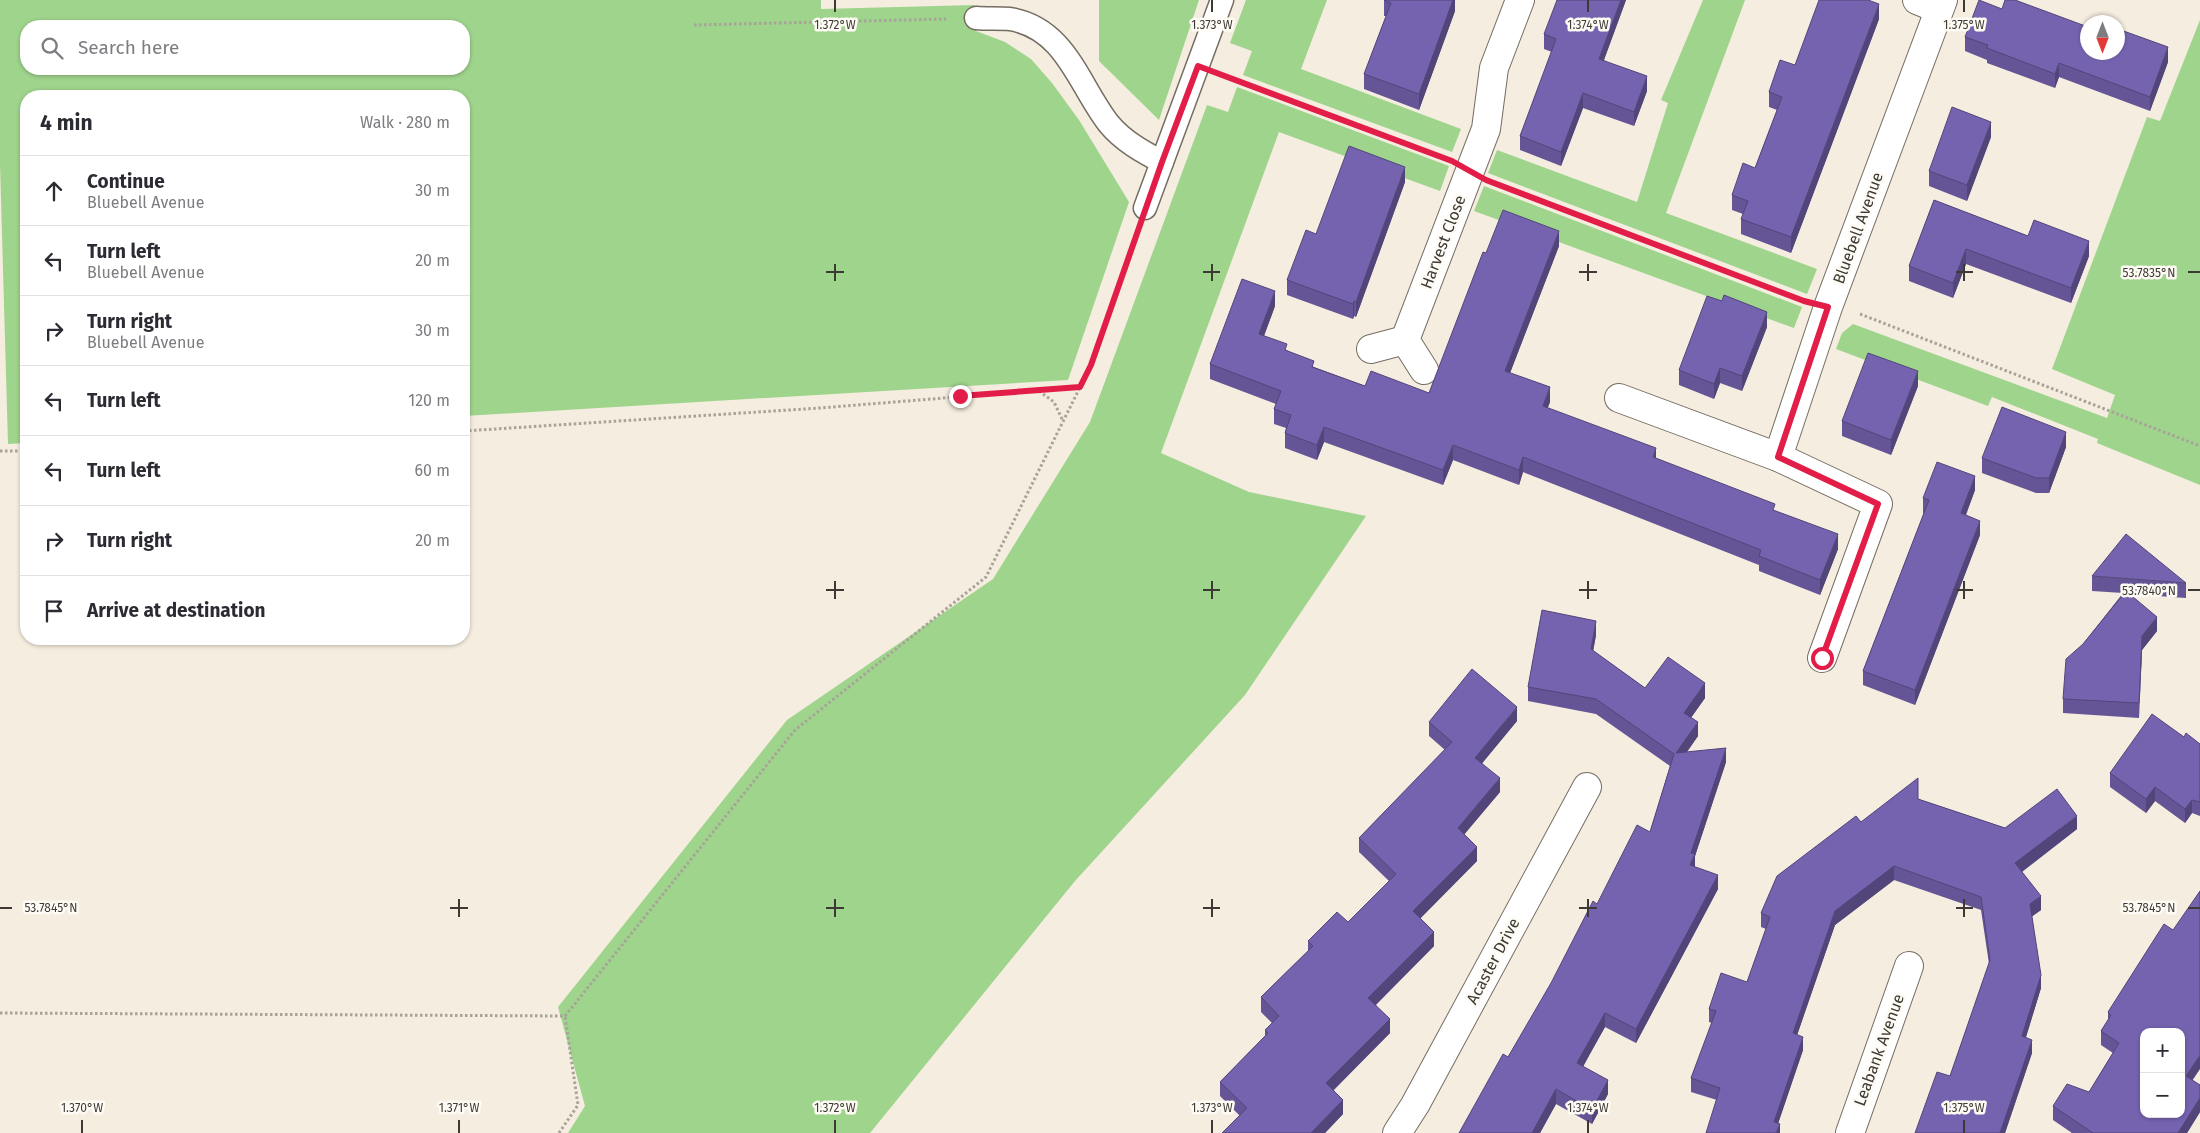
<!DOCTYPE html>
<html lang="en">
<head>
<meta charset="utf-8">
<style>
  body { margin:0; font-family:"Fira Sans",sans-serif; background:#f2f2f3; color:#2b2b33 }
  .controls { position:absolute; right:15px; bottom:15px; display:grid; overflow:hidden; border-radius:10px; box-shadow:0 1px 4px #0004 }
  .controls button { width:45px; height:45px; display:grid; place-items:center; padding:0; border:0; border-bottom:1px solid #e1e1e2; background:#fff; color:#2b2b33; font:25px sans-serif }
  .compass { position:absolute; left:2080px; top:15px; width:45px; height:45px; border-radius:50%; background:#fff; box-shadow:0 1px 4px #0004; rotate:180deg }
  .stop { position:absolute; width:15px; height:15px; margin:-11px; border:4px solid #e11d48; border-radius:50%; background:#fff }
  .stop.end { background:#e11d48; border-color:#fff; box-shadow:0 1px 5px #0008 }
  .list { margin:0; padding:0; list-style:none }
  h2 { display:flex; justify-content:space-between; align-items:center; height:65px; margin:0; padding:0 20px; font-size:21px }
  h2 small { font-size:16px; font-weight:400; color:#7c7c81 }
  .list li { display:grid; grid-template-columns:32px 1fr auto; gap:15px; align-items:center; box-sizing:border-box; height:70px; padding:0 20px; border-top:1px solid #e1e1e2 }
  .list b { display:block; font-size:19px; white-space:nowrap }
  .list p { margin:0; font-size:16px; white-space:nowrap; color:#7c7c81 }
  .list em { font-size:16px; font-style:normal; color:#7c7c81 }
  .icon { flex:none; width:28px; height:28px; fill:none; stroke:currentColor; stroke-width:2; stroke-linecap:round; stroke-linejoin:round }
  .map { position:relative; flex:none; width:2200px; height:1133px; overflow:hidden }
  .search { position:absolute; background:#fff; box-shadow:0 1px 4px #0004; left:20px; top:20px; width:450px; height:55px; display:flex; align-items:center; gap:12px; box-sizing:border-box; padding:0 18px; border-radius:20px; color:#7c7c81; font-size:19px }
  .panel { position:absolute; background:#fff; box-shadow:0 1px 4px #0004; left:20px; top:90px; width:450px; height:555px; border-radius:20px }
  .map>svg:first-child { display:block }
  .green { fill:#9fd48d; fill-rule:evenodd }
  .lines { fill:none; stroke-linecap:round; stroke-linejoin:round }
  .service-casing { stroke:#756d62; stroke-width:25 }
  .minor-casing { stroke:#756d62; stroke-width:30 }
  .path { stroke:#a8a298; stroke-width:3; stroke-dasharray:2.5 2.5; stroke-linecap:butt }
  .service { stroke:#fff; stroke-width:22 }
  .minor { stroke:#fff; stroke-width:28 }
  .wall { fill:#655596 }
  .shaded-wall { fill:#52457a }
  .building { fill:#7563af; stroke:#52457a; fill-rule:evenodd }
  .route { stroke:#e11d48; stroke-width:6 }
  .ticks { fill:none; stroke:#3d3934; stroke-width:2 }
  .labels { text-anchor:middle; dominant-baseline:central; stroke-width:5; stroke-linejoin:round; paint-order:stroke }
  .street-label { font-size:16px; fill:#3d3934; stroke:#fefbf5 }
  .ticks-label { font-size:12px; text-anchor:middle; fill:#3d3934; stroke:#fefbf5; stroke-width:5; stroke-linejoin:round; paint-order:stroke }
</style>
</head>
<body>
<div class="map">
<svg width="2200" height="1133" viewBox="0 0 2200 1133">
  <rect width="100%" height="100%" fill="#f5eddf"/>
  <g class="green">
    <path d="M0 0H821V9L975 5 976 31 1005 42 1031 59 1052 83 1079 120 1129 202 1068 380 464 416V96H26V443L8 444 0 164ZM26 26H464V69H26Z"/>
    <polygon points="1099,0 1199,0 1159,120 1099,61"/>
    <polygon points="1246,0 1327,0 1301,69 1461,129 1452,152 1243,75 1252,51 1230,43"/>
    <polygon points="1703,0 1745,0 1666,213 1817,269 1807,294 1488,173 1497,150 1637,202 1668,103 1661,100"/>
    <polygon points="2200,20 2200,485 2097,443 2098,439 1992,397 1988,406 1836,349 1842,333 1853,324 2107,418 2115,395 2052,369 2147,117 2160,121"/>
    <polygon points="1237,87 1449,166 1440,191 1279,132 1161,453 1249,492 1366,516 1245,695 1075,881 870,1133 568,1133 585,1106 558,1007 787,720 993,579 1090,422 1207,105 1228,112"/>
    <polygon points="1484,186 1802,307 1794,328 1474,211"/>
  </g>
  <g class="lines">
    <g class="service-casing">
      <g id="service">
        <path d="M976 18C987 19 999 18 1010 19 1066 28 1079 86 1109 124 1123 141 1143 152 1162 162"/>
        <polyline points="1145,208 1222,0"/>
      </g>
    </g>
    <g class="minor-casing">
      <g id="minor">
        <polyline points="1917,0 1939,9"/>
        <polyline points="1405,340 1486,129 1494,68 1520,0"/>
        <polyline points="1371,349 1405,340 1424,370"/>
        <polyline points="1619,398 1778,457 1878,504 1822,658"/>
        <polyline points="1778,457 1828,307 1943,0"/>
        <polyline points="1397,1133 1415,1105 1587,787"/>
        <polyline points="1850,1133 1909,966"/>
      </g>
    </g>
    <g class="path">
      <polyline points="694,25 946,19"/>
      <polyline points="1227,77 1439,156"/>
      <polyline points="1500,186 1796,298"/>
      <polyline points="1860,314 2200,446"/>
      <polyline points="1039,391 1054,402 1063,421"/>
      <polyline points="464,431 820,408 1080,387"/>
      <polyline points="0,451 26,451"/>
      <polyline points="0,1013 565,1016 795,730 986,577 1091,365 1136,236"/>
      <polyline points="559,1133 578,1105 565,1016"/>
    </g>
    <use href="#service" class="service"/>
    <use href="#minor" class="minor"/>
  </g>
  <g class="wall">
    <polygon points="1384,0 1455,0 1455,11 1419,110 1364,89 1364,74 1386,16 1384,16"/>
    <polygon points="1626,0 1604,60 1647,91 1634,126 1583,108 1561,166 1520,150 1520,136 1552,52 1544,49 1544,34"/>
    <polygon points="2002,9 2168,62 2150,111 2059,77 2055,88 1987,63 1987,60 1965,51 1965,37"/>
    <polygon points="1879,19 1791,253 1741,234 1741,219 1743,214 1732,210 1732,195 1755,168 1777,110 1769,107 1769,92 1795,65"/>
    <polygon points="1991,137 1967,201 1929,186 1929,171"/>
    <polygon points="1405,182 1356,317 1354,316 1353,319 1287,295 1287,280 1316,234"/>
    <polygon points="1934,200 2028,236 2089,256 2071,303 1966,264 1953,298 1909,281 1909,266"/>
    <polygon points="1559,246 1510,373 1550,402 1547,408 1656,458 1775,511 1838,549 1820,595 1759,571 1759,565 1523,472 1519,485 1453,460 1443,485 1324,442 1317,460 1285,448 1285,433 1286,428 1274,424 1274,409 1276,404 1210,379 1210,364 1275,306 1264,336 1314,367 1365,386 1429,393 1486,253"/>
    <polygon points="1767,327 1742,391 1720,383 1714,399 1679,385 1679,370"/>
    <polygon points="1918,386 1891,455 1842,436 1842,421"/>
    <polygon points="2066,447 2049,493 2036,493 1982,473 1982,458"/>
    <polygon points="1975,490 1966,515 1980,535 1915,705 1863,685 1863,671 1924,513 1923,513 1923,498"/>
    <polygon points="2092,576 2186,583 2186,598 2129,594 2157,631 2142,650 2139,718 2063,713 2063,699 2083,644 2123,593 2092,591"/>
    <polygon points="1596,635 1593,651 1645,688 1705,698 1691,718 1698,736 1687,752 1726,762 1695,856 1695,867 1718,889 1636,1043 1605,1027 1591,1052 1583,1067 1608,1094 1592,1124 1556,1104 1540,1133 1459,1133 1508,1057 1650,832 1670,766 1596,714 1528,701 1528,687"/>
    <polygon points="1517,721 1482,763 1500,792 1464,834 1477,861 1420,918 1434,946 1376,1005 1390,1033 1334,1090 1343,1114 1325,1133 1222,1133 1240,1116 1220,1096 1220,1082 1265,1036 1265,1030 1272,1023 1261,1012 1261,997 1308,951 1308,941 1348,922 1389,881 1359,852 1359,838 1445,750 1429,736 1429,722"/>
    <polygon points="2184,737 2200,744 2200,816 2192,813 2185,823 2155,801 2146,813 2110,787 2110,773"/>
    <polygon points="1918,799 2005,828 2077,829 2022,872 2041,910 2032,916 2041,988 2026,1037 2032,1053 2005,1133 1915,1133 1950,1076 1989,964 1981,910 1894,880 1835,925 1797,1035 1803,1050 1778,1123 1780,1133 1717,1100 1691,1092 1691,1078 1712,1023 1709,1022 1709,1009 1747,982 1766,929 1761,927 1761,913 1861,822"/>
    <polygon points="2108,1012 2192,1080 2200,1085 2200,1112 2187,1133 2072,1133 2053,1120 2053,1106 2089,1092 2113,1053 2101,1045 2101,1031 2108,1020"/>
  </g>
  <g class="shaded-wall">
    <polygon points="1451,0 1455,0 1455,11 1419,110 1419,94"/>
    <polygon points="1621,0 1626,0 1599,73 1599,59"/>
    <polygon points="1879,4 1879,19 1791,253 1791,237"/>
    <polygon points="2168,47 2168,62 2150,111 2150,97"/>
    <polygon points="2059,63 2059,77 2055,88 2055,74"/>
    <polygon points="1647,76 1647,91 1634,126 1634,112"/>
    <polygon points="1583,93 1583,108 1561,166 1561,152"/>
    <polygon points="1991,122 1991,137 1967,201 1967,185"/>
    <polygon points="1405,167 1405,182 1356,317 1356,302"/>
    <polygon points="1559,231 1559,246 1505,386 1505,371"/>
    <polygon points="2089,241 2089,256 2071,303 2071,288"/>
    <polygon points="1966,249 1966,264 1953,298 1953,283"/>
    <polygon points="1275,291 1275,306 1259,349 1259,334"/>
    <polygon points="1354,301 1354,316 1353,319 1353,304"/>
    <polygon points="1767,312 1767,327 1742,391 1742,376"/>
    <polygon points="1720,368 1720,383 1714,399 1714,384"/>
    <polygon points="1918,371 1918,386 1891,455 1891,440"/>
    <polygon points="1550,387 1550,402 1543,421 1543,406"/>
    <polygon points="1324,427 1324,442 1317,460 1317,445"/>
    <polygon points="2066,432 2066,447 2049,493 2049,478"/>
    <polygon points="1453,445 1453,460 1443,485 1443,470"/>
    <polygon points="1656,448 1656,463 1653,457"/>
    <polygon points="1523,457 1523,472 1519,485 1519,470"/>
    <polygon points="1975,476 1975,490 1961,527 1961,513"/>
    <polygon points="1980,521 1980,535 1915,705 1915,690"/>
    <polygon points="1838,534 1838,549 1820,595 1820,580"/>
    <polygon points="2157,617 2157,631 2142,650 2139,718 2142,636"/>
    <polygon points="1596,621 1596,635 1591,663 1591,649"/>
    <polygon points="1705,683 1705,698 1684,727 1684,713"/>
    <polygon points="1517,707 1517,721 1475,772 1475,758"/>
    <polygon points="1698,722 1698,736 1676,767 1676,753"/>
    <polygon points="1726,748 1726,762 1695,856 1695,868 1690,865 1691,853"/>
    <polygon points="1500,778 1500,792 1458,842 1458,828"/>
    <polygon points="2155,787 2155,801 2146,813 2146,799"/>
    <polygon points="2192,800 2192,813 2185,823 2185,809"/>
    <polygon points="2077,816 2077,829 2015,877 2015,863"/>
    <polygon points="1477,847 1477,861 1413,926 1413,911"/>
    <polygon points="1894,866 1894,880 1835,925 1793,1047 1793,1033 1835,911"/>
    <polygon points="1718,875 1718,889 1636,1043 1636,1029"/>
    <polygon points="2041,896 2041,910 2030,918 2030,904"/>
    <polygon points="1434,932 1434,946 1368,1012 1368,998"/>
    <polygon points="2041,975 2041,988 2022,1050 2022,1036"/>
    <polygon points="1605,1013 1605,1027 1577,1077 1577,1063"/>
    <polygon points="1390,1019 1390,1033 1326,1097 1326,1083"/>
    <polygon points="1803,1037 1803,1050 1775,1133 1774,1122"/>
    <polygon points="2032,1040 2032,1053 2005,1133 2000,1133"/>
    <polygon points="2200,1055 2200,1069 2186,1090 2186,1076"/>
    <polygon points="1608,1080 1608,1094 1592,1124 1592,1110"/>
    <polygon points="1556,1089 1556,1104 1540,1133 1532,1133"/>
    <polygon points="2200,1098 2200,1112 2187,1133 2178,1133"/>
    <polygon points="1343,1100 1343,1114 1325,1133 1311,1133"/>
    <polygon points="1780,1124 1780,1133 1776,1133"/>
  </g>
  <g class="building">
    <polygon points="1384,0 1453,0 1419,94 1364,74 1391,3"/>
    <polygon points="1557,0 1621,0 1599,59 1647,76 1634,112 1583,93 1561,152 1520,136 1556,39 1544,34"/>
    <polygon points="1819,0 1868,0 1879,4 1791,237 1741,219 1748,201 1732,195 1743,163 1755,168 1782,97 1769,92 1780,60 1795,65"/>
    <polygon points="1979,0 2002,9 2005,0 2015,0 2088,27 2088,52 2118,52 2118,29 2168,47 2150,97 2059,63 2055,74 1987,48 1988,45 1965,37"/>
    <polygon points="1952,107 1991,122 1967,185 1929,171"/>
    <polygon points="1349,146 1405,167 1356,302 1354,301 1353,304 1287,280 1306,230 1316,234"/>
    <polygon points="1934,200 2028,236 2034,220 2089,241 2071,288 1966,249 1953,283 1909,266"/>
    <polygon points="1503,210 1559,231 1505,371 1550,387 1543,406 1656,448 1653,457 1775,504 1773,510 1838,534 1820,580 1759,556 1761,550 1523,457 1519,470 1453,445 1443,470 1324,427 1317,445 1285,433 1291,415 1274,409 1281,391 1210,364 1242,279 1275,291 1259,334 1287,344 1285,350 1314,361 1312,367 1365,386 1371,371 1429,393 1483,252 1486,253"/>
    <polygon points="1724,295 1767,312 1742,376 1720,368 1714,384 1679,370 1707,296 1722,301"/>
    <polygon points="1868,353 1918,371 1891,440 1842,421"/>
    <polygon points="2002,407 2066,432 2049,478 2036,478 1982,458"/>
    <polygon points="1937,462 1975,476 1961,513 1980,521 1915,690 1863,671 1929,500 1923,498"/>
    <polygon points="2126,534 2186,583 2092,576"/>
    <polygon points="2126,591 2157,617 2142,636 2139,703 2063,699 2066,659 2083,644"/>
    <polygon points="1542,610 1596,621 1591,649 1645,688 1668,657 1705,683 1684,713 1698,722 1676,753 1726,748 1691,853 1695,854 1690,865 1718,875 1636,1029 1605,1013 1577,1063 1608,1080 1592,1110 1556,1089 1532,1133 1459,1133 1503,1054 1508,1057 1551,983 1593,901 1597,904 1637,825 1650,832 1674,754 1596,699 1528,687"/>
    <polygon points="1472,669 1517,707 1475,758 1500,778 1458,828 1477,847 1413,911 1434,932 1368,998 1390,1019 1326,1083 1343,1100 1311,1133 1222,1133 1247,1108 1220,1082 1268,1033 1265,1030 1279,1016 1261,997 1313,946 1308,941 1337,912 1348,922 1396,874 1359,838 1452,742 1429,722"/>
    <polygon points="2152,714 2184,737 2186,733 2200,744 2200,802 2192,800 2185,809 2155,787 2146,799 2110,773"/>
    <polygon points="1918,778 1918,799 2005,828 2057,789 2077,816 2015,863 2041,896 2030,904 2041,975 2022,1036 2032,1040 2000,1133 1915,1133 1937,1072 1950,1076 1990,960 1981,897 1894,866 1835,911 1793,1033 1803,1037 1774,1122 1780,1124 1776,1133 1706,1133 1720,1088 1691,1078 1716,1011 1709,1009 1721,973 1747,982 1770,917 1761,913 1777,876 1856,816 1861,822"/>
    <path d="M2200 891V1055L2186 1076 2200 1085V1098L2178 1133H2093L2053 1106 2067 1084 2089 1092 2119 1043 2101 1031 2111 1015 2108 1012 2164 924 2173 930ZM2144 1032H2181V1114H2144Z"/>
  </g>
  <g class="lines">
    <polyline class="route" points="960,396 1080,387 1091,365 1162,162 1198,66 1452,161 1486,180 1804,301 1828,307 1778,457 1878,504 1822,658"/>
  </g>
  <path class="ticks" d="M835 0V12M1212 0V12M1588 0V12M1964 0V12M835 264V281M1212 264V281M1588 264V281M1964 264V281M826 272H844M1203 272H1220M1579 272H1597M1956 272H1973M2188 272H2200M835 581V599M1212 581V599M1588 581V599M1964 581V599M826 590H844M1203 590H1220M1579 590H1597M1956 590H1973M2188 590H2200M459 899V917M835 899V917M1212 899V917M1588 899V917M1964 899V917M0 908H12M450 908H468M826 908H844M1203 908H1220M1579 908H1597M1956 908H1973M2188 908H2200M82 1120V1133M459 1120V1133M835 1120V1133M1212 1120V1133M1588 1120V1133M1964 1120V1133"/>
  <g class="labels">
    <g class="street-label">
      <text transform="translate(1858 228) rotate(-70)">Bluebell Avenue</text>
      <text transform="translate(1443 242) rotate(-69)">Harvest Close</text>
      <text transform="translate(1493 961) rotate(-62)">Acaster Drive</text>
      <text transform="translate(1879 1050) rotate(-70)">Leabank Avenue</text>
    </g>
  </g>
  <g class="ticks-label">
    <text x="835" y="29">1.372°W</text>
    <text x="1212" y="29">1.373°W</text>
    <text x="1588" y="29">1.374°W</text>
    <text x="1964" y="29">1.375°W</text>
    <text x="2149" y="277">53.7835°N</text>
    <text x="2149" y="595">53.7840°N</text>
    <text x="2149" y="912">53.7845°N</text>
    <text x="51" y="912">53.7845°N</text>
    <text x="82" y="1112">1.370°W</text>
    <text x="459" y="1112">1.371°W</text>
    <text x="835" y="1112">1.372°W</text>
    <text x="1212" y="1112">1.373°W</text>
    <text x="1588" y="1112">1.374°W</text>
    <text x="1964" y="1112">1.375°W</text>
  </g>
</svg>
<div class="controls">
<button>+</button>
<button>−</button>
</div>
<svg class="compass" viewBox="-18 -18 36 36"><path d="M0-13l5 13h-10z" fill="#e53935"/><path d="M0 13l5-13h-10z" fill="#7c7c81"/></svg>
<div class="stop" style="left:1822px;top:658px"></div>
<div class="stop end" style="left:960px;top:396px"></div>
<div class="search"><svg class="icon" aria-label="search" viewBox="0 0 24 24"><circle cx="10" cy="10" r="6"/><path d="M15 15l6 6"/></svg>Search here</div>
<section class="panel">
<h2>4 min<small>Walk · 280 m</small></h2>
<ul class="list">
<li><svg class="icon" aria-label="ahead" viewBox="0 0 24 24"><path d="M12 20V5M6 11l6-6 6 6"/></svg><div><b>Continue</b><p>Bluebell Avenue</p></div><em>30 m</em></li>
<li><svg class="icon" aria-label="left" viewBox="0 0 24 24"><path d="M17 20v-9H6M10 6l-5 5 5 5"/></svg><div><b>Turn left</b><p>Bluebell Avenue</p></div><em>20 m</em></li>
<li><svg class="icon" aria-label="right" viewBox="0 0 24 24"><path d="M7 20v-9h11M14 6l5 5-5 5"/></svg><div><b>Turn right</b><p>Bluebell Avenue</p></div><em>30 m</em></li>
<li><svg class="icon" aria-label="left" viewBox="0 0 24 24"><path d="M17 20v-9H6M10 6l-5 5 5 5"/></svg><div><b>Turn left</b></div><em>120 m</em></li>
<li><svg class="icon" aria-label="left" viewBox="0 0 24 24"><path d="M17 20v-9H6M10 6l-5 5 5 5"/></svg><div><b>Turn left</b></div><em>60 m</em></li>
<li><svg class="icon" aria-label="right" viewBox="0 0 24 24"><path d="M7 20v-9h11M14 6l5 5-5 5"/></svg><div><b>Turn right</b></div><em>20 m</em></li>
<li><svg class="icon" aria-label="arrive" viewBox="0 0 24 24"><path d="M6 21V4h12l-3 4 3 4H6"/></svg><div><b>Arrive at destination</b></div></li>
</ul>
</section>
</div>
</body>
</html>
